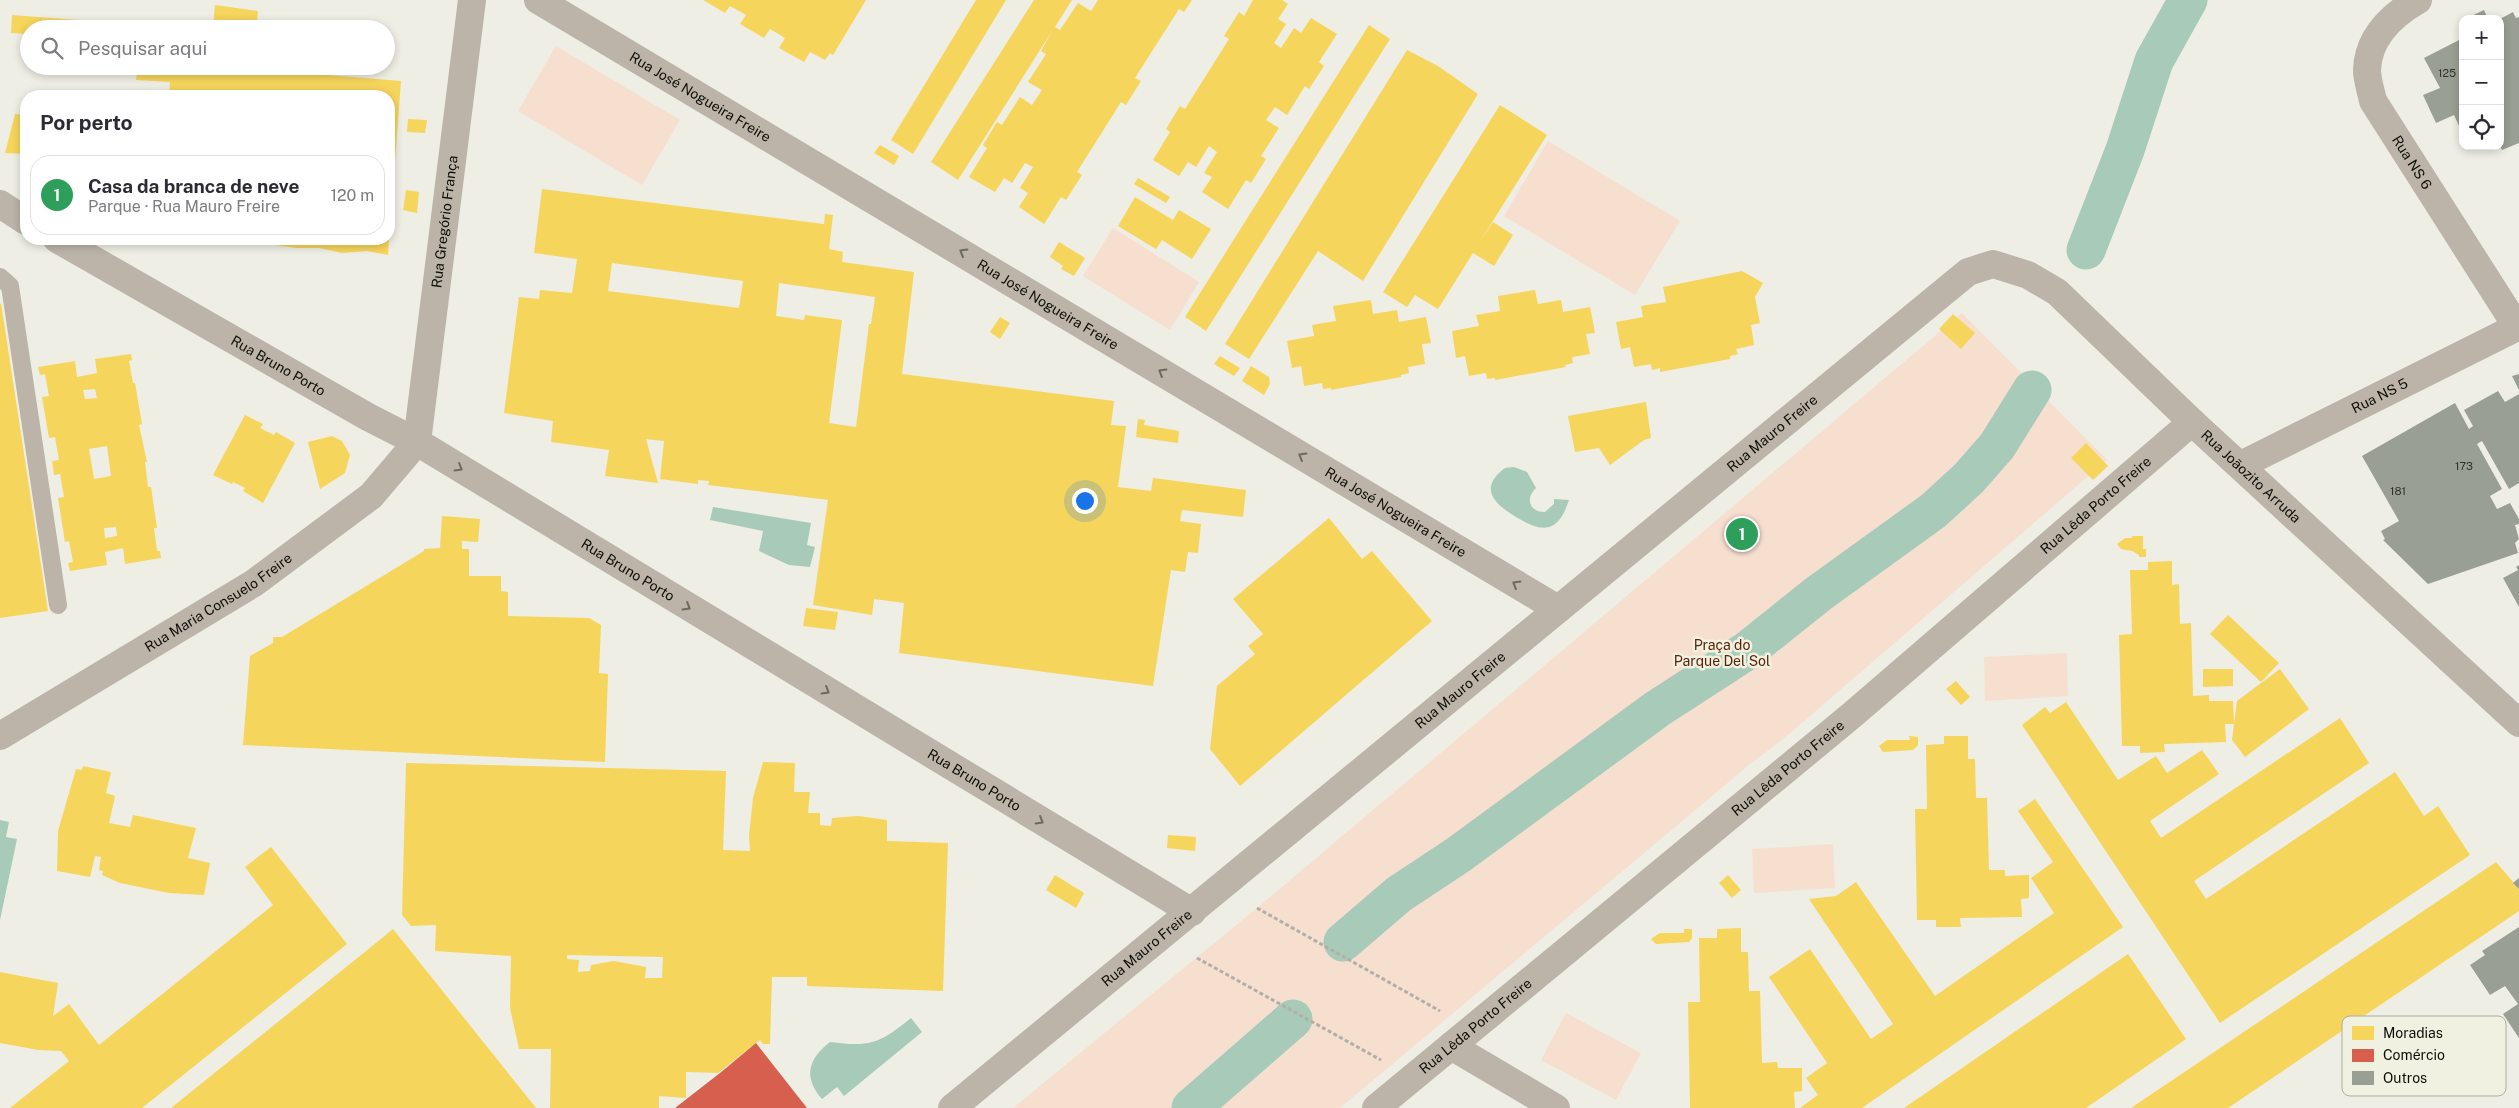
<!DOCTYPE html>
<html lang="pt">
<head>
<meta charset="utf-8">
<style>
  body { margin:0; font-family:"Public Sans",sans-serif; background:#f2f2f3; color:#2b2b33 }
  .controls { position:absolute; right:15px; top:15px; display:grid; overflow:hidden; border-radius:10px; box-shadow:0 2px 8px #0003 }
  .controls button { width:45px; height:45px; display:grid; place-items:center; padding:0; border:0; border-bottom:1px solid #e1e1e2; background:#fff; color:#2b2b33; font:25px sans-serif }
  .you { position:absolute; left:1084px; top:500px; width:18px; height:18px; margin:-12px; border:4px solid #fff; border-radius:50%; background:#1a73e8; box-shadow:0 0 0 8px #1a73e833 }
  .badge { display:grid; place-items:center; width:32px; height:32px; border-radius:50%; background:#111827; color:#fff; font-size:16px; font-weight:700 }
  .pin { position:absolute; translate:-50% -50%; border:2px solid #fff; box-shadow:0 1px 5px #0006 }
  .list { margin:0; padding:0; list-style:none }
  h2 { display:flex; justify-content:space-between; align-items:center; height:65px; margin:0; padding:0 20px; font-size:21px }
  h2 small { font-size:16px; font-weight:400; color:#7c7c81 }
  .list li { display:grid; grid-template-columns:32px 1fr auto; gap:15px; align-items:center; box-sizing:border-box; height:80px; margin:0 10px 10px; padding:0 10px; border:1px solid #e1e1e2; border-radius:20px }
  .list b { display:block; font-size:19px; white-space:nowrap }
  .list p { margin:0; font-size:16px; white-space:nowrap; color:#7c7c81 }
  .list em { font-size:16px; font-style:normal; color:#7c7c81 }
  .icon { flex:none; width:28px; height:28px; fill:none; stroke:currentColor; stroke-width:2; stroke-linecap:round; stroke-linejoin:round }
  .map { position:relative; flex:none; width:2519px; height:1108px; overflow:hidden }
  .search { position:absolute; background:#fff; box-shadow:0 2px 8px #0003; left:20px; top:20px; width:375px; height:55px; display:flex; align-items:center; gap:12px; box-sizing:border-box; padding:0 18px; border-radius:28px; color:#7c7c81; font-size:19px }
  .panel { position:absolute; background:#fff; box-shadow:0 2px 8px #0003; left:20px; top:90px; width:375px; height:155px; border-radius:20px }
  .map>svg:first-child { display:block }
  .green { fill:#f7dfd0 }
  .water { fill:#a7cab9 }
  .homes { fill:#f6d55c; fill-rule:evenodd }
  .shops { fill:#d6604d }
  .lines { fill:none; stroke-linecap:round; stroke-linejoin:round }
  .canal { stroke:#a7cab9; stroke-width:39 }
  .building { fill:#9a9f94 }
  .path { stroke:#b2afa6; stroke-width:3; stroke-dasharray:4 2.5; stroke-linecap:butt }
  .service { stroke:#bcb4a8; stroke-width:18 }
  .minor { stroke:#bcb4a8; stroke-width:28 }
  .oneway { stroke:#6d6960 }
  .labels { text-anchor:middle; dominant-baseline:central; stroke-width:5; stroke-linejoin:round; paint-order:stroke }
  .number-label { font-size:11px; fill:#30322a }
  .street-label { font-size:14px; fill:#0d0d07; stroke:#f1f1e1 }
  .park-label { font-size:14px; fill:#5b2307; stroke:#f1f1e1 }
  .key { fill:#f1f1e1; stroke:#adada0; stroke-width:1 }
  .key-label { font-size:14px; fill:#0d0d07 }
</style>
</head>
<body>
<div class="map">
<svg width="2519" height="1108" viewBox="0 0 2519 1108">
  <rect width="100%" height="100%" fill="#eeeee4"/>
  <g class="green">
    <polygon points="556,46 680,120 642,185 518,111"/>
    <polygon points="1548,141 1680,221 1635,295 1504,216"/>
    <polygon points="1113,228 1199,282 1170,330 1083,276"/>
    <polygon points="1962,313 2107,460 1782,740 1749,765 1340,1108 1013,1108 1257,908"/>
    <polygon points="2067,653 2068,696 1985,701 1984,657"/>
    <polygon points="1833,844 1835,888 1754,893 1752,849"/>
    <polygon points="1566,1013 1641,1053 1616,1100 1541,1060"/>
  </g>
  <g class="water">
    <path d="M1514 467 1527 472 1536 488C1525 498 1529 512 1545 512L1554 504V499L1569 500C1565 511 1561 523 1549 527 1537 530 1525 522 1516 517 1494 504 1478 488 1505 468Z"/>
    <polygon points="713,507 811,523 807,545 815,547 810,567 789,565 759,551 763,531 710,520"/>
    <polygon points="0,820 9,822 6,837 17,839 0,920"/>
    <path d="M911 1018 922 1032 844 1096 837 1087 822 1099C803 1077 808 1059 830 1042 870 1047 879 1044 911 1018Z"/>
  </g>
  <g class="homes">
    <polygon points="703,0 866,0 833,55 830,53 825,60 810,52 804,62 779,48 785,38 770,29 764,38 740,24 746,15 730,6 725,13"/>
    <polygon points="976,0 1006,0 913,154 891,140"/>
    <polygon points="1034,0 1072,0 1055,27 1060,30 1078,3 1091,11 1098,0 1192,0 1184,12 1179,9 1135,78 1141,81 1126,105 1121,102 1077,172 1082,175 1066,200 1061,197 1044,224 1019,207 1028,193 1020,188 1033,167 1025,163 1012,183 1004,178 995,192 969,177 987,148 983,145 997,122 1002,125 1020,97 1032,105 1042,90 1028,82 1046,54 1041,51 1052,31 958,180 931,162"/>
    <polygon points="1253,0 1282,0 1288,4 1278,19 1286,24 1274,43 1281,48 1294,28 1301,33 1311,18 1337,34 1319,62 1324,66 1309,89 1305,86 1287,115 1275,107 1266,120 1279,128 1261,156 1266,159 1251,183 1246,180 1228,209 1202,192 1212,177 1204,173 1217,152 1209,146 1196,167 1188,162 1179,176 1153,160 1170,132 1166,129 1180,106 1185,109 1229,39 1224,36 1239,12 1244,16"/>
    <polygon points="215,5 258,11 256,29 213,26"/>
    <polygon points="12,15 171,27 171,29 29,29 29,34 11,33"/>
    <polygon points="1369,25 1390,39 1206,331 1185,317"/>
    <polygon points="1407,50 1438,66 1478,94 1363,281 1318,251 1249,359 1225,344"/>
    <polygon points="69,66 328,66 327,75 401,81 390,228 389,96 169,96 170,82 136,80 137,72"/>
    <polygon points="1500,105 1547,135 1479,243 1493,222 1513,235 1494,266 1473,253 1438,309 1415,295 1407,307 1383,292"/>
    <polygon points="15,114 26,115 26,154 5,153"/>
    <polygon points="408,119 427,120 425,133 407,132"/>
    <polygon points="880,145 899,156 894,165 874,153"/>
    <polygon points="1138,178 1170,197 1166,203 1134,184"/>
    <path d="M542 189 824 224 825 214 833 215 829 249 843 252 842 262 914 272 902 374 1114 401 1111 425 1126 426 1118 487 1151 491 1153 478 1246 490 1243 517 1182 510 1180 521 1201 524 1198 553 1188 552 1185 572 1171 570 1153 686 899 653 904 603 874 599 872 615 813 605 828 500 708 485 709 481 698 480V484L660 479 664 441 646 439 658 483 605 476 609 450 551 442 553 421 504 413 519 297 539 299 540 290 572 293 577 259 534 253ZM612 263 743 281 739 308 608 291ZM779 283 875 297 871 324H869L856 427 829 423 842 320 805 315 804 320 776 316Z"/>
    <polygon points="406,190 419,192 417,213 403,210"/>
    <polygon points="1135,197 1173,220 1179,210 1211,229 1192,259 1162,240 1156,249 1118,226"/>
    <polygon points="215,239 389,239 388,255 367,251 342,253 319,248 296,248 269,244 244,245"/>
    <polygon points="1059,242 1085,258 1074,276 1061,269 1063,266 1050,257"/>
    <polygon points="1742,271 1763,283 1755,297 1760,323 1751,325 1754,345 1736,349 1738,354 1730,356 1730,359 1660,372 1660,368 1652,370 1651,364 1634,367 1630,347 1621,349 1616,322 1643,317 1641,306 1666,302 1663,287"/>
    <polygon points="1535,290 1538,304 1561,300 1563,312 1590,307 1595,333 1586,334 1590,354 1572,357 1573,363 1565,365 1566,367 1495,380 1495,378 1487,379 1486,373 1469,376 1465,356 1456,358 1452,331 1479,326 1476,315 1500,311 1498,296"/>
    <polygon points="1371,300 1373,314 1397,310 1399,322 1426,317 1431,343 1422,344 1425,364 1408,367 1409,373 1401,375 1401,377 1331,390 1331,388 1323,389 1322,383 1304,386 1301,366 1292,368 1287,341 1314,336 1312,325 1336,321 1333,306"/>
    <polygon points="1,303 48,611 0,618 0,304"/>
    <polygon points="1953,314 1975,333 1961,349 1939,329"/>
    <polygon points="1000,317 1010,323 1000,339 990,332"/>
    <path d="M131 354 132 360 129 361 133 383H135L142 424 139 425 147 462H145L148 487H151L157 528H154L157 551H160L161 558 125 564 123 548 105 552 107 565 70 571 68 563 73 562 69 541 65 542 58 498 64 497 60 474 54 475 52 461 59 460 55 437 49 438 42 397 49 396 45 374 40 375 38 367 75 361 77 377 97 373 95 359ZM95 389 97 398 85 399 83 390ZM107 446 111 476 94 479 89 449ZM116 527 117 536 105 538 104 528Z"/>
    <polygon points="1220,356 1240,368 1234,376 1214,364"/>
    <polygon points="1251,366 1269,377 1270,384 1264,395 1242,381"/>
    <polygon points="1646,402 1651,438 1644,440 1610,465 1599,448 1575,452 1568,416"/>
    <polygon points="245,415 263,424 260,428 274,435 276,432 295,443 263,503 243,491 245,488 233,482 232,484 213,475"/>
    <polygon points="1138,419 1145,420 1144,425 1179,431 1178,443 1136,437"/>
    <polygon points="332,436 342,441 350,455 345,473 320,489 308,442"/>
    <polygon points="2086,443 2108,466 2093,480 2071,458"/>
    <polygon points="442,516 480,519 478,542 462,541 462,549 469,549 469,576 501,576 501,591 508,592 508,616 589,618 601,625 599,673 608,674 605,762 243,745 250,656 273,643 273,637 282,637 424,551 424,549 440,548"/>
    <polygon points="1329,518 1362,559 1372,551 1432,621 1240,786 1210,749 1217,686 1255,654 1248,646 1263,634 1233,599"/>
    <polygon points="2132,536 2143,536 2143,549 2146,549 2146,557 2139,557 2139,555 2132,551 2121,549 2117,544 2125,538 2132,538"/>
    <polygon points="2172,561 2172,585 2179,584 2180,624 2191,623 2193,696 2209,695 2209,701 2233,701 2234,724 2237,701 2280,669 2309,709 2245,757 2232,740 2234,724 2225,724 2226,742 2164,744 2165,752 2140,753 2140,746 2122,746 2119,635 2132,634 2130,570 2148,570 2148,562"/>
    <polygon points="806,608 838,612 835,630 803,626"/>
    <polygon points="2228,615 2279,663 2261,682 2210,634"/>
    <polygon points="2203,669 2233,669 2233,686 2203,687"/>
    <polygon points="1956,681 1970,697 1961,705 1946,689"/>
    <polygon points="2066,702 2118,780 2156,756 2167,773 2202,750 2219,774 2150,821 2161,838 2340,718 2369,763 2194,881 2206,899 2395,772 2424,816 2438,806 2470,855 2220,1023 2022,725 2045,707 2050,713"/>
    <polygon points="1909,736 1918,737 1918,745 1913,750 1883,752 1879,746 1887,740 1910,740"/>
    <polygon points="1944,736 1968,736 1968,759 1975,759 1976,798 1987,798 1989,870 2005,870 2005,876 2029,875 2029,898 2021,899 2022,917 1960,918 1961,927 1936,927 1936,920 1917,920 1915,809 1927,809 1926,745 1944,744"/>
    <path d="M763 762 795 763 794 792H810L808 813H820V825L831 826 832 818 858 816 887 820V841L948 843 943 991 807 986V977H772L770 1044H763L760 1040 718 1073 686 1072V1098L659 1096V1108H550L551 1049H519L510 1008 511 956 435 951 436 925 411 926 402 915 406 763 726 771 723 850 750 851 749 836 753 798ZM567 955 663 957 662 978H645L646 967 614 961 591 965 590 971 578 972 579 960 567 959Z"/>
    <polygon points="83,766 111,772 106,793 115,796 109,823 130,827 133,815 196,828 188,858 210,863 204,895 169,893 120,883 102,875 103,871 99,870 101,857 95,856 90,877 57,871 58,831 76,769 82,770"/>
    <polygon points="2035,799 2123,927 1862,1108 1800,1108 1818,1095 1806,1078 1827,1063 1769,977 1810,949 1871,1039 1893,1024 1809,899 1836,896 1856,882 1935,996 2054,913 2031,878 2053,862 2018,811"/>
    <polygon points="1168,835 1196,837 1195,851 1167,848"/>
    <polygon points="271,847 347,944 142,1108 10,1108 69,1061 61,1051 38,1050 0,1043 0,972 58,983 53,1016 69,1004 99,1045 273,905 245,867"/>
    <polygon points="2496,862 2519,889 2519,911 2228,1108 2131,1108"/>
    <polygon points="1055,875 1084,893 1076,908 1046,890"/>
    <polygon points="1728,875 1741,890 1732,898 1719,883"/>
    <polygon points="1741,928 1741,952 1748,952 1749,991 1760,991 1762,1063 1777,1062 1778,1068 1802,1068 1802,1091 1794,1092 1795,1108 1690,1108 1688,1002 1700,1002 1699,938 1717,938 1717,929"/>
    <polygon points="393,929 536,1108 171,1108 371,947"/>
    <polygon points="1684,929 1692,929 1692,938 1689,942 1656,944 1651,939 1660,933 1684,933"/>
    <polygon points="2128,954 2186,1039 2086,1108 1904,1108"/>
  </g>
  <polygon class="shops" points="756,1043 807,1108 675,1108 720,1073"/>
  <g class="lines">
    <g class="canal">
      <polyline points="2086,250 2125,150 2154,61 2188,0"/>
      <polyline points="1343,942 1399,894 1458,855 1657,709 1748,650 1818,594 1933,511 1969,478 1997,446 2032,390"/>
      <polyline points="1191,1108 1293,1019"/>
    </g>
  </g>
  <g class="building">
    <polygon points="2484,10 2488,19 2465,19"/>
    <polygon points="2513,12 2516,18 2519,17 2519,143 2502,150 2500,146 2500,19"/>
    <polygon points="2463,38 2463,126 2460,128 2454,115 2436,123 2423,95 2440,88 2424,58"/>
    <polygon points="2519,374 2519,390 2512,376"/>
    <polygon points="2498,391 2505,402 2519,394 2519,483 2509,489 2482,441 2477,444 2502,489 2490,496 2497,509 2510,503 2519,519 2519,524 2515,525 2519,539 2515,543 2518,553 2428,584 2383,540 2385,539 2381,531 2399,521 2362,456 2455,403 2469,429 2473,426 2464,410"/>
    <polygon points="2519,565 2519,607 2503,578 2518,570 2516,567"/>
    <polygon points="2519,878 2519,889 2513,883"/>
    <polygon points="2519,927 2519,1038 2503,1014 2518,1004 2505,986 2490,995 2470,965 2485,955 2482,951"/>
  </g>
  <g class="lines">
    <g class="path">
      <polyline points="1257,908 1440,1011"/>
      <polyline points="1197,958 1381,1060"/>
    </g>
    <polyline class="service" points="0,277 10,286 58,605"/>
    <g class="minor">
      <path id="s1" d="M538 0 1558 609"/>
      <path id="s2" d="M2418 0C2392 15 2368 37 2367 70 2367 80 2371 91 2373 101L2517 327"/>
      <polyline points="0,204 26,221"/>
      <path id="s3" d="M57 239 368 417 417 442 1192 912"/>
      <path id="s4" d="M417 442 472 0"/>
      <path id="s5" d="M2241 465 2519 326"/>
      <path id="s6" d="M0 736 254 583 371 496 417 442"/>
      <polyline points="1451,1046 1556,1108"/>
      <path id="s7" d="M952 1108 1968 272 1993 264 2028 275 2057 292 2192 422 2519 723"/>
      <path id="s8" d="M1376 1108 1852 715 2192 422"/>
    </g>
  </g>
  <defs><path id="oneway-chevron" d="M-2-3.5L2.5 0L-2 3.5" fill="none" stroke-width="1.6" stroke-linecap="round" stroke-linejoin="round" transform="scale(1.25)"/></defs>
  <g class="oneway">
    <use href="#oneway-chevron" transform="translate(963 252) rotate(-149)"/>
    <use href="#oneway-chevron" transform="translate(1162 372) rotate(-149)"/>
    <use href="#oneway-chevron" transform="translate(1302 456) rotate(-149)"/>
    <use href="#oneway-chevron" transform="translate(459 468) rotate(31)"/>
    <use href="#oneway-chevron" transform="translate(1516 584) rotate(-149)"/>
    <use href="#oneway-chevron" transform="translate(687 607) rotate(31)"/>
    <use href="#oneway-chevron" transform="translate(826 691) rotate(31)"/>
    <use href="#oneway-chevron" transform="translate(1040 821) rotate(31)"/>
  </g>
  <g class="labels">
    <g class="number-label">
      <text x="2447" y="73">125</text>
      <text x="2464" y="466">173</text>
      <text x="2398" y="491">181</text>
    </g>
    <g class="street-label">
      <text stroke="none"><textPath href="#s1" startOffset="189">Rua José Nogueira Freire</textPath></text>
      <text stroke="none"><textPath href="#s2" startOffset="195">Rua NS 6</textPath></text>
      <text stroke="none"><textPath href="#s4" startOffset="222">Rua Gregório França</textPath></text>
      <text stroke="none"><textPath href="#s1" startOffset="594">Rua José Nogueira Freire</textPath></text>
      <text stroke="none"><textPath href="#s3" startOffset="255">Rua Bruno Porto</textPath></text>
      <text stroke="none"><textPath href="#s5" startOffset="155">Rua NS 5</textPath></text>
      <text stroke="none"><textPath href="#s7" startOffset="1062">Rua Mauro Freire</textPath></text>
      <text stroke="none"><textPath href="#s7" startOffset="1680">Rua Joãozito Arruda</textPath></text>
      <text stroke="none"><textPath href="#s8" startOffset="939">Rua Lêda Porto Freire</textPath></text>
      <text stroke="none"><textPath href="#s1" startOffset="999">Rua José Nogueira Freire</textPath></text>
      <text stroke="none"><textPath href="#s3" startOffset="660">Rua Bruno Porto</textPath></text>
      <text stroke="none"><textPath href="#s6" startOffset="256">Rua Maria Consuelo Freire</textPath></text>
      <text stroke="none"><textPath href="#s7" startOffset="658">Rua Mauro Freire</textPath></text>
      <text stroke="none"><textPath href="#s8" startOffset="534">Rua Lêda Porto Freire</textPath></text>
      <text stroke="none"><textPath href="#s3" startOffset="1065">Rua Bruno Porto</textPath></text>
      <text stroke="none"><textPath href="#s7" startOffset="252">Rua Mauro Freire</textPath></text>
      <text stroke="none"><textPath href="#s8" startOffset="129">Rua Lêda Porto Freire</textPath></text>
    </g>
    <g class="park-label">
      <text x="1722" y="645">Praça do<tspan x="1722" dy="16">Parque Del Sol</tspan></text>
    </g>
  </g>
  <rect x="2342" y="1016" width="164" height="80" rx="8" class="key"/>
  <rect x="2352" y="1026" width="22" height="14" fill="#f6d55c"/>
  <rect x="2352" y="1049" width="22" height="13" fill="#d6604d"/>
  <rect x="2352" y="1071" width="22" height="14" fill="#9a9f94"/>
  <g class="key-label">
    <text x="2383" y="1038">Moradias</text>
    <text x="2383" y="1060">Comércio</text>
    <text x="2383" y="1083">Outros</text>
  </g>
</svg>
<div class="controls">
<button>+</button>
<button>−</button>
<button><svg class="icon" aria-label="locate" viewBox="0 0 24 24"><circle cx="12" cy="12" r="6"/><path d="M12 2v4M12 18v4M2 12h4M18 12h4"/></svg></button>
</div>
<div class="you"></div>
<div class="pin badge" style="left:1742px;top:534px;background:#2e9e5b">1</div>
<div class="search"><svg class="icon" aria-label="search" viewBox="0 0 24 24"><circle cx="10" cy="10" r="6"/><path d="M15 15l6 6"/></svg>Pesquisar aqui</div>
<section class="panel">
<h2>Por perto<small></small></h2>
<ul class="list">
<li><span class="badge" style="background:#2e9e5b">1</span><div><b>Casa da branca de neve</b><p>Parque · Rua Mauro Freire</p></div><em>120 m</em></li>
</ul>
</section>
</div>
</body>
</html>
